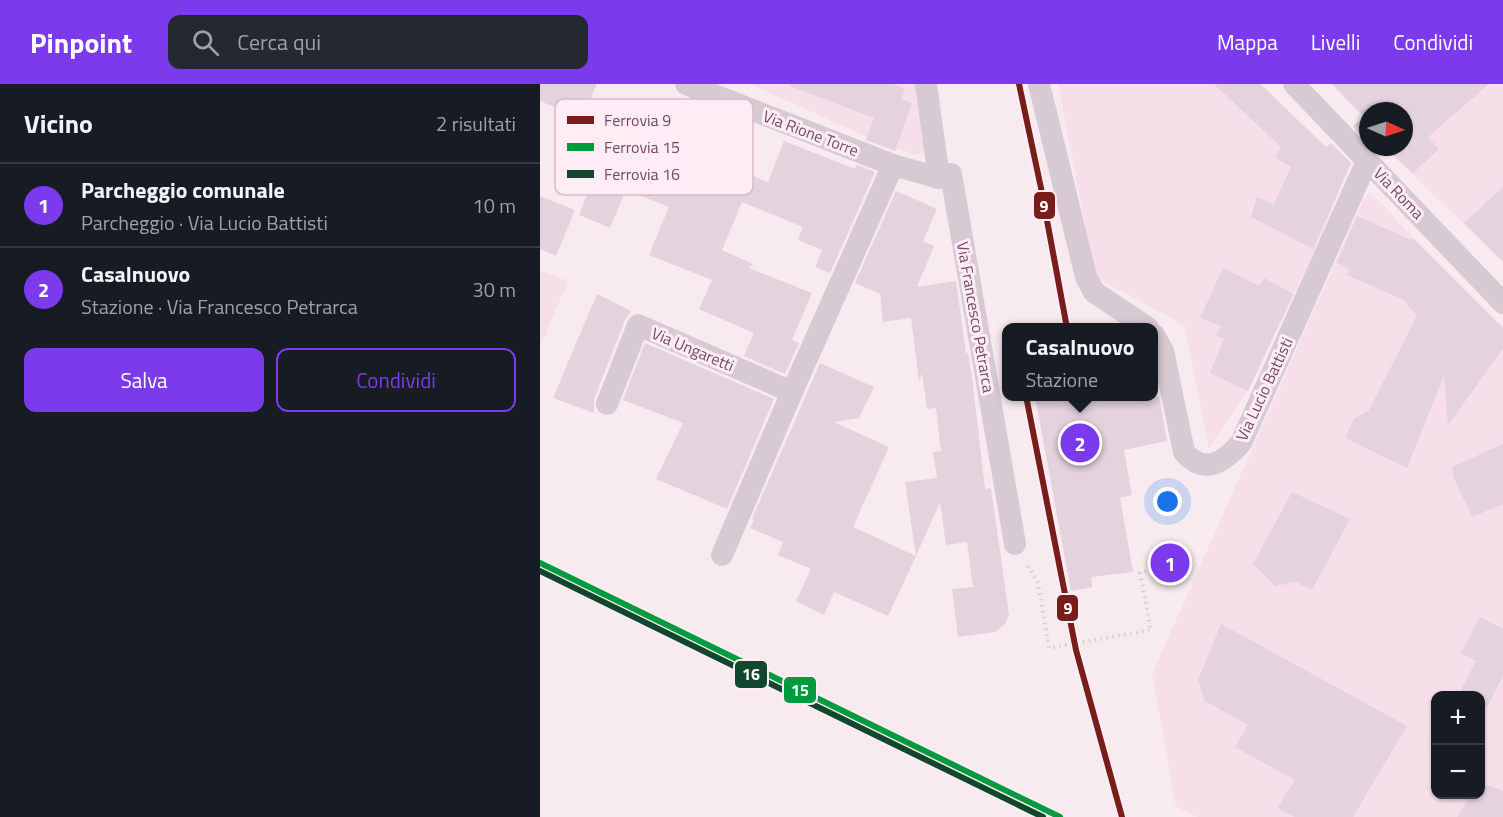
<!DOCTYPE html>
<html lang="it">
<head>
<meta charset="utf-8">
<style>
  body { margin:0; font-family:"Titillium Web",sans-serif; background:#242831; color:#f1f3f6 }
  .controls { position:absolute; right:18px; bottom:18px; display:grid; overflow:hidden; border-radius:12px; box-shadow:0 2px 4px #0004 }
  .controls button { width:54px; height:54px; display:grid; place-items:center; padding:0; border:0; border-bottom:2px solid #363941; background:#171b24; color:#f1f3f6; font:30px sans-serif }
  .compass { position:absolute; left:819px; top:18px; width:54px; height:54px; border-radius:50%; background:#171b24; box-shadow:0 2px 4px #0004; rotate:93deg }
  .you { position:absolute; left:628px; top:418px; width:21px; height:21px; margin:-15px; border:4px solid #fff; border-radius:50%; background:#1a73e8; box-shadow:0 0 0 9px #1a73e833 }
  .badge { display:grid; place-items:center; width:39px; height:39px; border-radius:50%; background:#7c3aed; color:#fff; font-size:20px; font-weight:700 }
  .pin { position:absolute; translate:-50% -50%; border:3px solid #fff; box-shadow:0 2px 6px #0006 }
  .popup { position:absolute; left:462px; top:239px; width:156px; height:78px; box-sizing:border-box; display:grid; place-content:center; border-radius:12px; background:#171b24; filter:drop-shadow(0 2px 4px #0005); font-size:20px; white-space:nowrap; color:#9ea1a6 }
  .popup b { font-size:22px; color:#f1f3f6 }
  .popup::after { content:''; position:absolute; left:50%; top:100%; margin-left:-12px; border:12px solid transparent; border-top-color:#171b24 }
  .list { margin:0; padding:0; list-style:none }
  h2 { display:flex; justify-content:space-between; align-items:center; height:78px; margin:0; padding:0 24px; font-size:26px }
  h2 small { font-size:20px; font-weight:400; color:#9ea1a6 }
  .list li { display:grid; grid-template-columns:39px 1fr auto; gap:18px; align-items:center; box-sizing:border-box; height:84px; padding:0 24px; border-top:2px solid #363941 }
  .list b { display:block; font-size:22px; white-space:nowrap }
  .list p { margin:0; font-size:20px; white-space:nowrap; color:#9ea1a6 }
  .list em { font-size:20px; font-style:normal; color:#9ea1a6 }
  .actions { display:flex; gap:12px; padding:18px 24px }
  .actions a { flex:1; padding:14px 0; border:2px solid #7c3aed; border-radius:12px; text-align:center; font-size:21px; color:#7c3aed }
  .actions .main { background:#7c3aed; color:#fff }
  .icon { flex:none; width:33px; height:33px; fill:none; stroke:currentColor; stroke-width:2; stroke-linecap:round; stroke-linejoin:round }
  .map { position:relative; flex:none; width:963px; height:733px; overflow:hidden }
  header { display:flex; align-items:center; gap:36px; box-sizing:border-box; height:84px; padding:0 30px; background:#7c3aed; color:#fff }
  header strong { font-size:28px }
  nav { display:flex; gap:33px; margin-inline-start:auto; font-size:21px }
  .search { width:420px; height:54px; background:#242831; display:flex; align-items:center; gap:15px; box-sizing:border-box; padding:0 21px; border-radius:12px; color:#9ea1a6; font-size:22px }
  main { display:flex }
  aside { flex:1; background:#171b24 }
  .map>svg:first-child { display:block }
  .residential { fill:#f6dfe9; fill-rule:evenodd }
  .building { fill:#e4d2dc }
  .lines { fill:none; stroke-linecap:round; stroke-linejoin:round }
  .path { stroke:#d8cbd4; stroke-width:4; stroke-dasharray:1.5 4.5; stroke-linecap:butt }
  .street { stroke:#d8cad3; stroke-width:22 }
  .rail-1-casing { stroke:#ffecf4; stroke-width:10 }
  .rail-2-casing { stroke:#ffecf4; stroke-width:10 }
  .rail-3-casing { stroke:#ffecf4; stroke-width:10 }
  .rail-1 { stroke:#771e1b; stroke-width:6 }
  .rail-2 { stroke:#009b3e; stroke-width:6 }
  .rail-3 { stroke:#11472c; stroke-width:6 }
  .labels { text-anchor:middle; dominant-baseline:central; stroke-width:6; stroke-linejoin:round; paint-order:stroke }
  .street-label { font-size:16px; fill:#764a67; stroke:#ffecf4 }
  .key { fill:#ffecf4; stroke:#d6bbca; stroke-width:1.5 }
  .key-label { font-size:16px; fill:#764a67 }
  .line-badge { stroke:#ffecf4; stroke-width:2 }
  .badge-label { font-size:16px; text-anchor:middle; font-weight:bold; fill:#fff }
</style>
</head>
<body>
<header>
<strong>Pinpoint</strong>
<div class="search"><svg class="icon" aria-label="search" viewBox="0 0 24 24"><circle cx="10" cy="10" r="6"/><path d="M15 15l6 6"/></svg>Cerca qui</div>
<nav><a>Mappa</a><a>Livelli</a><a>Condividi</a></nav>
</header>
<main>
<aside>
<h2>Vicino<small>2 risultati</small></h2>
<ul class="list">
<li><span class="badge">1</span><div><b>Parcheggio comunale</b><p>Parcheggio · Via Lucio Battisti</p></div><em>10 m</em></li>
<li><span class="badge">2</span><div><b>Casalnuovo</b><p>Stazione · Via Francesco Petrarca</p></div><em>30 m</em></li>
</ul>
<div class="actions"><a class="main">Salva</a><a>Condividi</a></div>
</aside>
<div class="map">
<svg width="963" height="733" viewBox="0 0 963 733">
  <rect width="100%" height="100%" fill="#f8ebf0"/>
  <g class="residential">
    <polygon points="210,0 382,0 387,61 383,70 371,70 327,53"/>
    <polygon points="518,0 721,0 808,85 775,167 708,307 669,365 644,241 555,193"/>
    <polygon points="792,0 963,0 963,178 844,63 864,63 864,27 828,27 824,33"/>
    <path d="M830 108 876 156 963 244V733H658L636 723 612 590 823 116ZM896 612H940V710H896Z"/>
    <polygon points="0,186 28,197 0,264"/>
  </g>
  <g class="building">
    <polygon points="0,0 57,0 42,35 0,17"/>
    <polygon points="250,0 353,0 365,5 361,15 372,19 355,67 326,56 334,34 250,2"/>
    <polygon points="674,0 720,0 786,63 791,59 811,79 773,165 711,133 717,113 734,120 751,83 736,74 741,63"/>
    <polygon points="792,0 949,0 888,53 899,65 873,89 844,63 864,63 864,27 828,27 828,48 825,45 822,52 813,42 824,33"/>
    <polygon points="77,37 228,98 244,57 315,85 317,81 335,88 290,189 275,183 282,166 258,156 263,143 202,118 182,166 213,180 209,184 272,209 252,256 259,259 245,290 204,272 214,249 159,225 172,196 109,171 129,123 86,106 70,144 39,131"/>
    <polygon points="963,103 963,178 924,139"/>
    <polygon points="356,107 397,125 383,157 394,162 377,203 416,197 426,269 428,269 432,293 445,405 451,404 469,531 465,540 455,548 418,553 412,505 433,503 427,458 406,461 400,418 376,472 365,398 397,394 393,368 401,367 396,324 387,325 382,289 379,297 371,234 343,238 340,210 315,199"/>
    <polygon points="0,112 35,126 16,172 0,165"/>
    <polygon points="817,132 869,155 875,156 963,244 963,265 908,341 904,291 867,384 805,354 814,335 829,326 877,232 864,216 807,191 809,185 797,178"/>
    <polygon points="683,184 719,202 724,194 753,210 708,307 670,289 684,255 676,252 681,242 660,234"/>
    <polygon points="57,210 91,227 85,236 54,315 54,329 13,314"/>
    <polygon points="105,259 234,315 187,425 116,395 143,339 83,316"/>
    <polygon points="280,279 334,303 319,334 294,338 349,363 313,443 376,472 348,532 294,508 284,531 256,517 271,485 238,471 243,458 210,444 214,436 212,435"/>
    <polygon points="495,312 619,312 627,357 584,366 592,411 580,414 593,488 551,493 552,503 531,507"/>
    <polygon points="963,360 963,420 932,433 913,392 912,383"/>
    <polygon points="752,408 810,435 772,506 756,498 735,502 713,480"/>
    <polygon points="940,533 963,545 963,592 947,623 940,619 940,612 926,612 920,608 936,577 921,569"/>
    <polygon points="681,540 867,642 813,733 755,733 737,724 755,696 695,663 708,641 665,617 658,596"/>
    <polygon points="940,699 963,707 963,733 917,733 931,711 940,711"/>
  </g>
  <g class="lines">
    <polyline class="path" points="488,482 498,499 509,564 611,546 600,489 625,483"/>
    <g class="street">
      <polyline points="146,0 353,81 399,94"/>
      <polyline points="386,0 399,94"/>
      <polyline points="499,0 546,193 554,208 608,244"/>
      <polyline points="754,0 963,219"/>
      <polyline points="399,94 411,90 475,460"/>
      <path d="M614 251 623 267 644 368C665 392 684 378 701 359L827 77"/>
      <polyline points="67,320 98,241 252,308"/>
      <polyline points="182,471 252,308 353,81"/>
    </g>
    <g class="rail-1-casing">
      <g id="rail-1">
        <polyline points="479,0 501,104 527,244"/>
        <polyline points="486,312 536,566 582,733"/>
      </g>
    </g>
    <g class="rail-2-casing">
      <polyline id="rail-2" points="0,479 520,733"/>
    </g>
    <g class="rail-3-casing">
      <polyline id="rail-3" points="0,487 503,733"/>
    </g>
    <use href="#rail-1" class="rail-1"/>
    <use href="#rail-2" class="rail-2"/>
    <use href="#rail-3" class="rail-3"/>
  </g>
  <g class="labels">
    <g class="street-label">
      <text transform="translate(271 49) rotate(21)">Via Rione Torre</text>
      <text transform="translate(859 109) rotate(46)">Via Roma</text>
      <text transform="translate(436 233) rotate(80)">Via Francesco Petrarca</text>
      <text transform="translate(153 265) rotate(23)">Via Ungaretti</text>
      <text transform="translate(724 305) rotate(-65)">Via Lucio Battisti</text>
    </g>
  </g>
  <rect x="15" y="15" width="198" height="96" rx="9" class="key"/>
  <rect x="27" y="32" width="27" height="8" fill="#771e1b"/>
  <rect x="27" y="59" width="27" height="8" fill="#009b3e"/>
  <rect x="27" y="86" width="27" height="8" fill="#11472c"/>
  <g class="key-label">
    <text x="64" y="42">Ferrovia 9</text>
    <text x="64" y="69">Ferrovia 15</text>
    <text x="64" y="96">Ferrovia 16</text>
  </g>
  <g class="line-badge">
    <rect x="493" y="107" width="23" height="29" rx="6" fill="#771e1b"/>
    <rect x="516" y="510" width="23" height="28" rx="6" fill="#771e1b"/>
    <rect x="194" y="576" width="34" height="29" rx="6" fill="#11472c"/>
    <rect x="243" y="592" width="34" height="28" rx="6" fill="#009b3e"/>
  </g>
  <g class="badge-label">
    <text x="504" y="128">9</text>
    <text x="528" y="530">9</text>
    <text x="211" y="596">16</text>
    <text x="260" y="612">15</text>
  </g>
</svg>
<div class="controls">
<button>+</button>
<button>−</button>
</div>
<svg class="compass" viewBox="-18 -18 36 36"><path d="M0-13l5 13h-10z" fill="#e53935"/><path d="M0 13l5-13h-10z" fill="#9ea1a6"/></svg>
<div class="you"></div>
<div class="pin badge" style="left:630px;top:479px">1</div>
<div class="pin badge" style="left:540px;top:359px">2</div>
<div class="popup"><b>Casalnuovo</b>Stazione</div>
</div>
</main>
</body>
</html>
